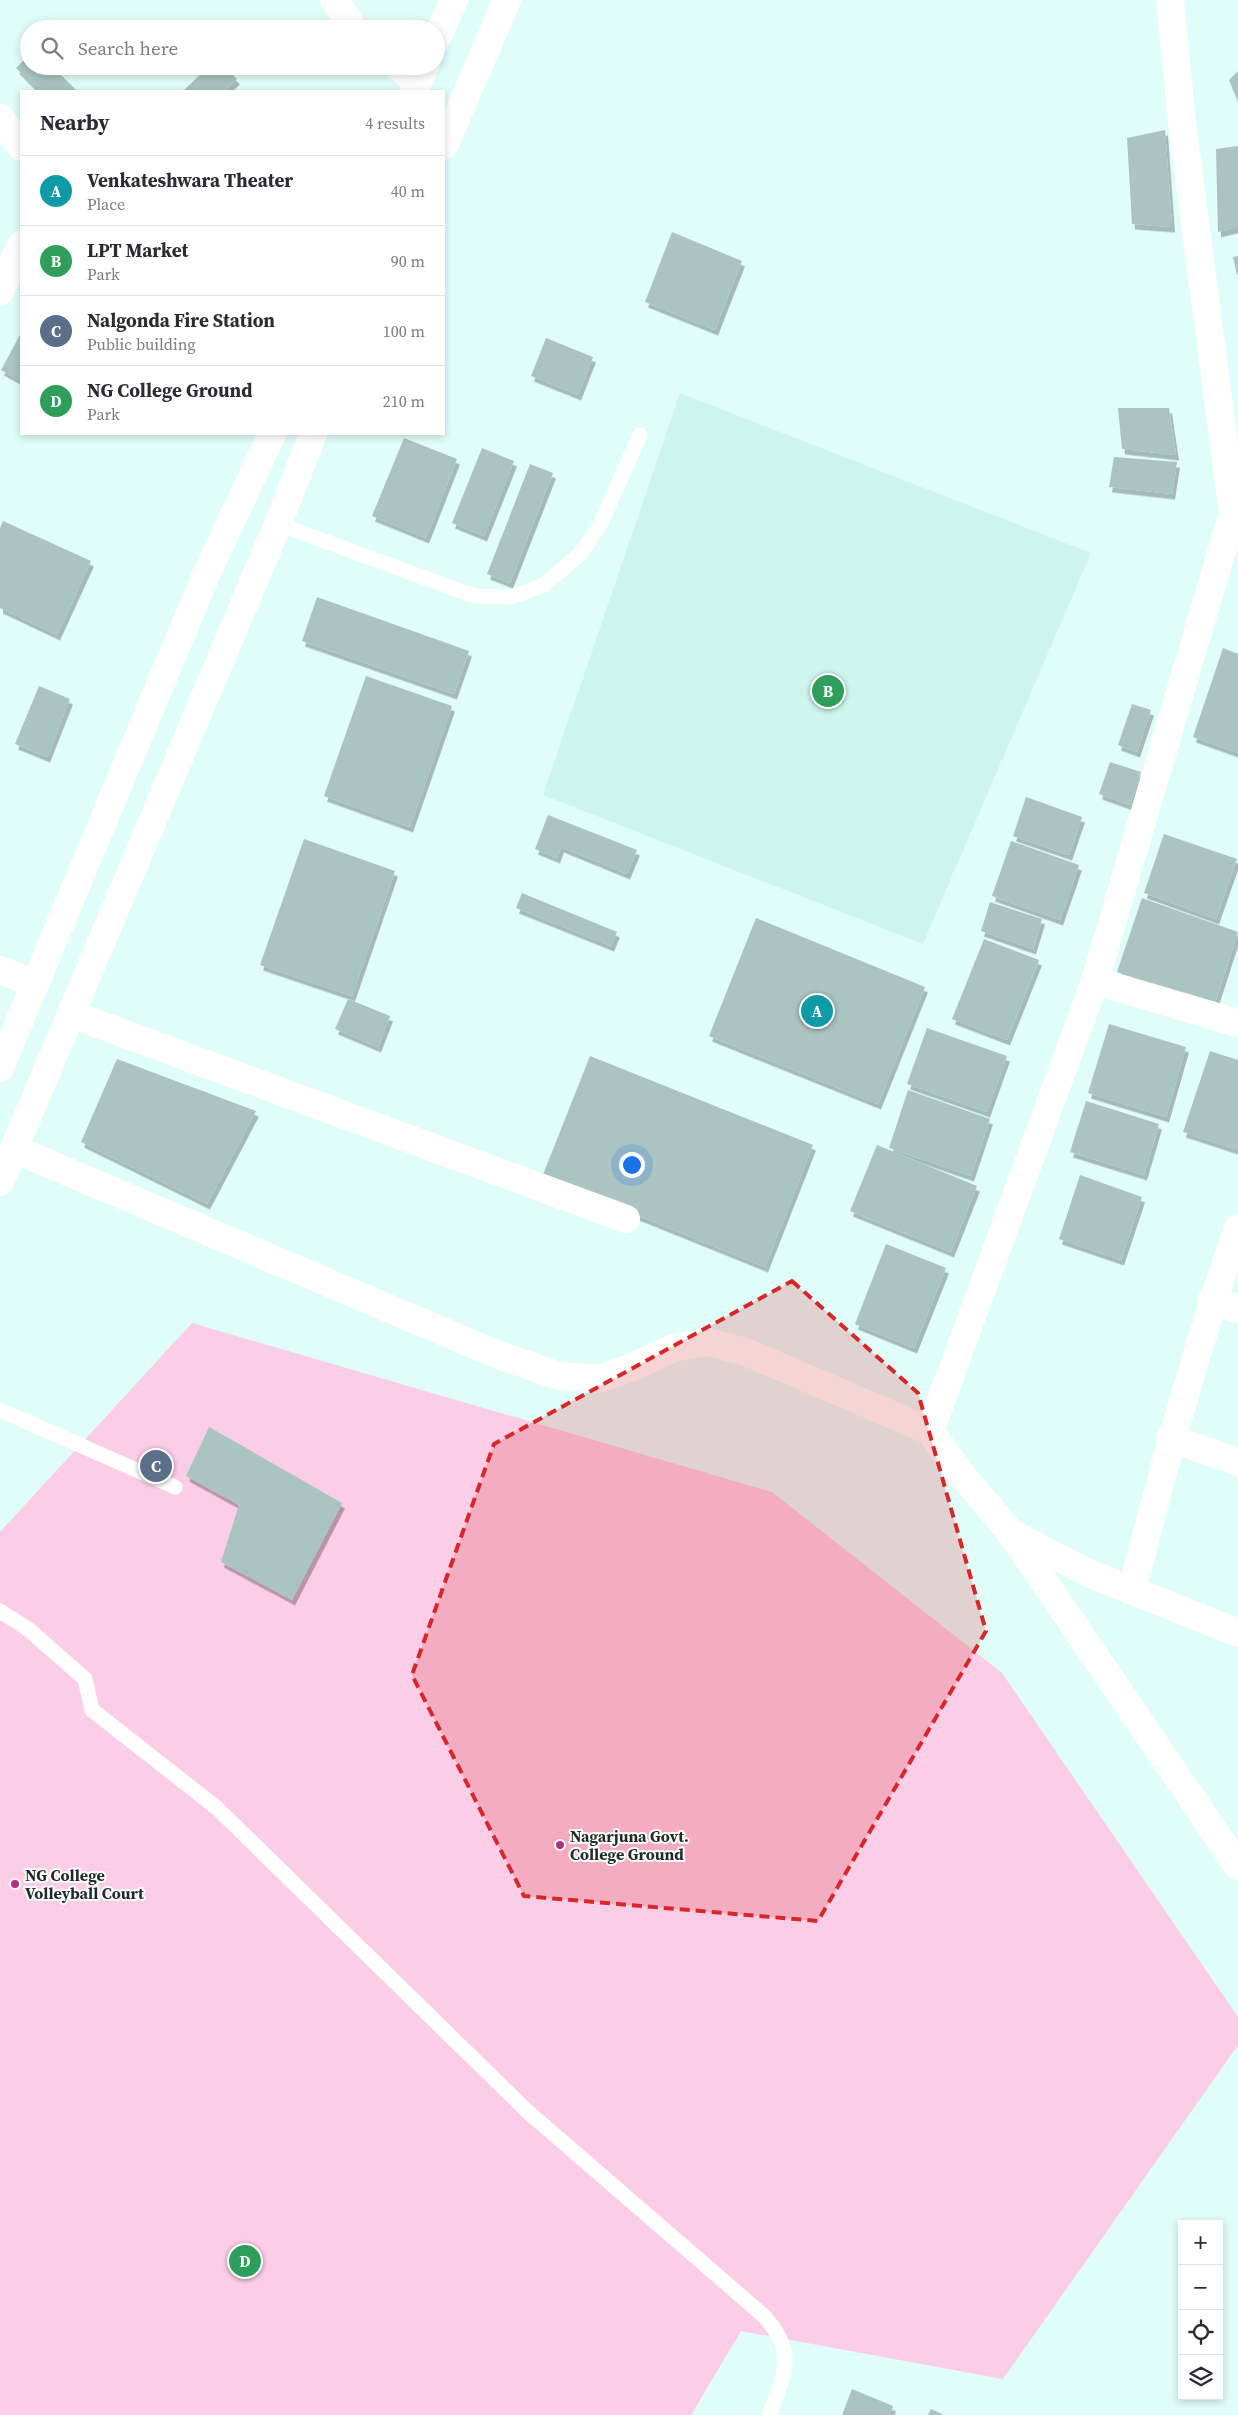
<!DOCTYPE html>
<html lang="en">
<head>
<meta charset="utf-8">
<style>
  body { margin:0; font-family:"Source Serif 4",serif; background:#f2f2f3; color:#2b2b33 }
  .controls { position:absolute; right:15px; bottom:15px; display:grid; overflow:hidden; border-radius:0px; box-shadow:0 2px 8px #0003 }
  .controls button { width:45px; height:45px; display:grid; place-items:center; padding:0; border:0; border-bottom:1px solid #e1e1e2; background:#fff; color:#2b2b33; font:25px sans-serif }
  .you { position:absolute; left:631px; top:1164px; width:18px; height:18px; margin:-12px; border:4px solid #fff; border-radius:50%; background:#1a73e8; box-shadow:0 0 0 8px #1a73e833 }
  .badge { display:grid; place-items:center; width:32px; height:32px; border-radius:50%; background:#111827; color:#fff; font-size:16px; font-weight:700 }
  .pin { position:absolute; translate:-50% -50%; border:2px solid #fff; box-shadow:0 1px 5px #0006 }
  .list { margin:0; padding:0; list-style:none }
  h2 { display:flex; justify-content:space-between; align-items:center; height:65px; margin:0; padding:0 20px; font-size:21px }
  h2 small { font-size:16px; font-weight:400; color:#7c7c81 }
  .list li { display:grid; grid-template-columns:32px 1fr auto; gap:15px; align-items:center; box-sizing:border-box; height:70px; padding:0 20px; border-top:1px solid #e1e1e2 }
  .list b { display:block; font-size:19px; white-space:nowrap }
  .list p { margin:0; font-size:16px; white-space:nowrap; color:#7c7c81 }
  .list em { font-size:16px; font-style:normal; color:#7c7c81 }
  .icon { flex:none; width:28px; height:28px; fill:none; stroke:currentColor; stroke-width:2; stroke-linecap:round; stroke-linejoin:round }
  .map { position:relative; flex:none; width:1238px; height:2415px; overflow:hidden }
  .search { position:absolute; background:#fff; box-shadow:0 2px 8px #0003; left:20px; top:20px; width:425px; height:55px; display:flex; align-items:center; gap:12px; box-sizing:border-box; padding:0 18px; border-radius:28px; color:#7c7c81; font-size:19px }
  .panel { position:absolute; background:#fff; box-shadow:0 2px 8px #0003; left:20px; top:90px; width:425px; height:345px; border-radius:0px }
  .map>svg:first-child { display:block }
  .built { fill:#cef4ef }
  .park { fill:#fbcde7 }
  .building { fill:#a9c4c1; filter:url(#shadow) }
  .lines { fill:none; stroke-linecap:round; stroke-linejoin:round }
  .service { stroke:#fff; stroke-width:15 }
  .minor { stroke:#fff; stroke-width:28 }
  .secondary { stroke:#fff; stroke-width:28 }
  .marked { fill:#d62828; fill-opacity:0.2; stroke:#d62828; stroke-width:4; stroke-dasharray:10 6; stroke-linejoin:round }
  .poi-dot { fill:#ae3385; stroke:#fff; stroke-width:2 }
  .labels { text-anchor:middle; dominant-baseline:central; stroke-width:4; stroke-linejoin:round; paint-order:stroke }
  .poi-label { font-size:16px; font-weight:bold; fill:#1f2a29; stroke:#fff; text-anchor:start }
</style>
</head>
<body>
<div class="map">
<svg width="1238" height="2415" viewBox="0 0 1238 2415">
  <defs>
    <filter id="shadow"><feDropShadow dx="3" dy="5.5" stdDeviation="0" flood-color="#0004"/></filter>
  </defs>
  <rect width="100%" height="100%" fill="#e1fdf9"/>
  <polygon class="built" points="680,393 1091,553 923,944 543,795"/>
  <polygon class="park" points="192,1323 772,1492 1002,1673 1238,2017 1238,2045 1003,2379 741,2331 691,2415 0,2415 0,1532"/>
  <g class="building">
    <polygon points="29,55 29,66 52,66 77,91 39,91 16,68"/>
    <polygon points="209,66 224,66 237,79 224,91 183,91"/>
    <polygon points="1238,71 1238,102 1229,80"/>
    <polygon points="1165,130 1172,227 1132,224 1127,138"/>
    <polygon points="1238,146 1238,227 1218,232 1216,149"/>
    <polygon points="672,232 742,261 715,330 645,302"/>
    <polygon points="1238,256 1238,275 1237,275 1233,257"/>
    <polygon points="21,333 21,381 1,370"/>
    <polygon points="546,338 593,357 578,395 531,376"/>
    <polygon points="1118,408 1169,408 1176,455 1122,449"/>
    <polygon points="404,438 457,459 426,538 372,516"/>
    <polygon points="482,448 514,461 484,536 452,523"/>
    <polygon points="1114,457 1177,462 1172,494 1109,487"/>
    <polygon points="530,464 553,473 510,583 487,574"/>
    <polygon points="3,521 91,561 57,635 0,608 0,528"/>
    <polygon points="317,597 469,651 454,694 302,641"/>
    <polygon points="1223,648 1238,654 1238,753 1193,737"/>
    <polygon points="366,676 452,706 410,827 324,796"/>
    <polygon points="39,686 70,699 47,757 15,744"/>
    <polygon points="1132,704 1151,710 1137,752 1118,745"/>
    <polygon points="1110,762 1141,772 1130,805 1099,794"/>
    <polygon points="1026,797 1082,817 1069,855 1013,836"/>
    <polygon points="548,815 637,850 627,874 561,847 557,858 535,849"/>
    <polygon points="1164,834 1237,859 1216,919 1144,893"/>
    <polygon points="304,839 395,871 352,996 260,965"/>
    <polygon points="1011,841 1079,865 1060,920 992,896"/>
    <polygon points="522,893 617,932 611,946 516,908"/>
    <polygon points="1142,898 1238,932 1214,1006 1117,972"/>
    <polygon points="990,902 1042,919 1033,949 981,931"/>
    <polygon points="756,918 925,987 878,1104 709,1036"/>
    <polygon points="984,939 1039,960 1007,1040 952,1019"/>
    <polygon points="348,999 390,1016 378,1047 335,1029"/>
    <polygon points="1109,1024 1186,1047 1166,1117 1088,1093"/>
    <polygon points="927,1028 1007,1056 987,1112 907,1084"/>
    <polygon points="1210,1051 1238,1060 1238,1150 1183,1132"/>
    <polygon points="590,1056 813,1145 765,1267 542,1177"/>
    <polygon points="117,1059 256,1111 207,1204 81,1142"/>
    <polygon points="908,1090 990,1119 971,1176 889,1148"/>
    <polygon points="1086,1101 1159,1124 1144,1175 1070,1152"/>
    <polygon points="877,1145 977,1186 951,1252 850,1211"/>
    <polygon points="1080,1175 1142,1197 1121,1260 1059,1239"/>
    <polygon points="886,1244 946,1268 914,1348 855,1324"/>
    <polygon points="209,1427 342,1503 292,1600 221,1562 239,1505 186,1476"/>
    <polygon points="852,2389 893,2406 890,2415 842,2415"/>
    <polygon points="931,2409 944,2415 928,2415"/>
  </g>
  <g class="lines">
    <g class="service">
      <polyline points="278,524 474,596 511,597 544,585 581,553 600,525 640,435"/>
      <polyline points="0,1410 175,1487"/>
      <path d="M0 1611 28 1629 85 1679 92 1710 217 1808 527 2111 764 2316C798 2354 784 2372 770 2415"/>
    </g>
    <g class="minor">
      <polyline points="334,0 354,29"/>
      <polyline points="1170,0 1182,122 1233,513 1095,981 930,1431 961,1474 1011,1533 1088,1573 1238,1633"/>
      <polyline points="398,66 418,83"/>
      <polyline points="0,118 21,147"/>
      <polyline points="0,291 21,245"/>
      <polyline points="0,970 35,984"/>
      <polyline points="1095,981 1238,1023"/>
      <polyline points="71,1014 626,1219"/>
      <polyline points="14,1149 496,1354 559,1376 599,1379 633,1367 673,1348 708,1342 746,1352 930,1431"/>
      <polyline points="1212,1300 1238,1309"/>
      <polyline points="1170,1438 1238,1462"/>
      <polyline points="1013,1536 1238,1866"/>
      <path d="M1132 1591C1163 1468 1196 1348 1238 1228"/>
    </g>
    <g class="secondary">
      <polyline points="436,40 454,0"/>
      <polyline points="414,91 425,66"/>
      <polyline points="444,146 507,0"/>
      <polyline points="0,1068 206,575 272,434"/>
      <polyline points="0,1182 278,524 313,434"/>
    </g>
  </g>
  <path class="marked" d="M792 1281 918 1393 986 1631 818 1921 524 1896 412 1675 494 1444Z"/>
  <g class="poi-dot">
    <circle cx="560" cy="1845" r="5"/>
    <circle cx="15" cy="1884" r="5"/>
  </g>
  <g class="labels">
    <g class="poi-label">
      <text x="570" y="1836">Nagarjuna Govt.<tspan x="570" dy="18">College Ground</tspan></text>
      <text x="25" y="1875">NG College<tspan x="25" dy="18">Volleyball Court</tspan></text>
    </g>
  </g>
</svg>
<div class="controls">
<button>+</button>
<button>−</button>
<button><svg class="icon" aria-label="locate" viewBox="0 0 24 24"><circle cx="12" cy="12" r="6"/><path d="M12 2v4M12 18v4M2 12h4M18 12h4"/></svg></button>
<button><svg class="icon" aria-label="layers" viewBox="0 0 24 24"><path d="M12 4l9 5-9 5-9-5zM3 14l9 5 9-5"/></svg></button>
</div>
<div class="you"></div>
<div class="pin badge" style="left:817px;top:1011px;background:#0f9aa8">A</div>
<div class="pin badge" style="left:828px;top:691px;background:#2e9e5b">B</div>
<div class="pin badge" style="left:156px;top:1466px;background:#5c6f8a">C</div>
<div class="pin badge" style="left:245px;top:2261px;background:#2e9e5b">D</div>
<div class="search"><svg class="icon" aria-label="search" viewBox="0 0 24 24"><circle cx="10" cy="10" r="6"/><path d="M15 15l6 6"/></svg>Search here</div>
<section class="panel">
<h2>Nearby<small>4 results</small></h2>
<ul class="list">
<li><span class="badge" style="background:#0f9aa8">A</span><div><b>Venkateshwara Theater</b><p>Place</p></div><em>40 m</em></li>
<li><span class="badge" style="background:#2e9e5b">B</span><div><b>LPT Market</b><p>Park</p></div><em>90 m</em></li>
<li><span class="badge" style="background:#5c6f8a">C</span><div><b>Nalgonda Fire Station</b><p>Public building</p></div><em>100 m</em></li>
<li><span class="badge" style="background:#2e9e5b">D</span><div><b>NG College Ground</b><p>Park</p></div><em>210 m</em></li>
</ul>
</section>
</div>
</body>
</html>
